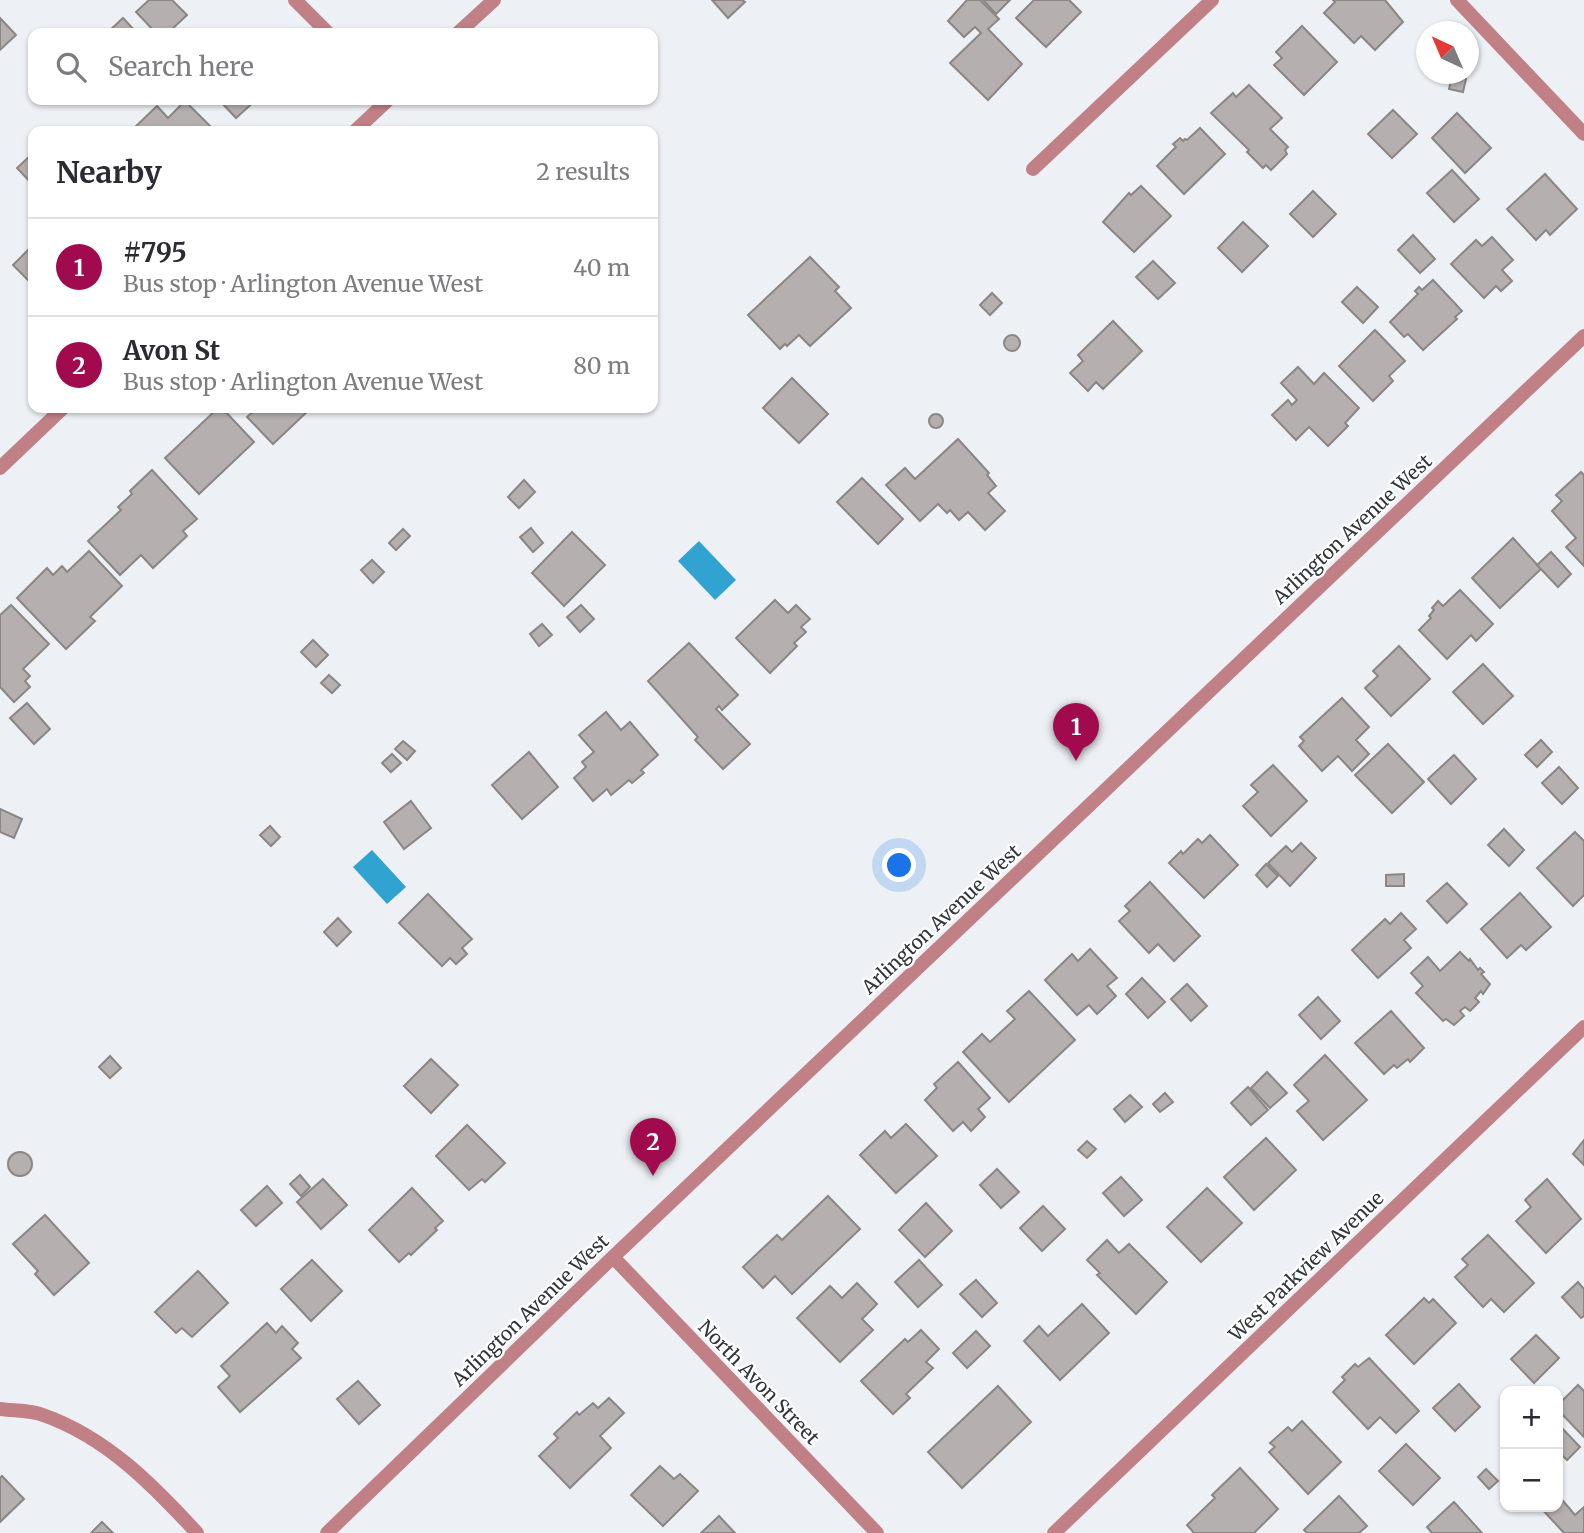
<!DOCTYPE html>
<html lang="en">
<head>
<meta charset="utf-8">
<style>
  body { margin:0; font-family:Merriweather,serif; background:#f7f7f7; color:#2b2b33 }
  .controls { position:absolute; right:21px; bottom:21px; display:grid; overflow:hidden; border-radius:14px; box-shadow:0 2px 5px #0004 }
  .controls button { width:63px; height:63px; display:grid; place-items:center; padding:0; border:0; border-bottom:2px solid #e1e1e2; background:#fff; color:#2b2b33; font:35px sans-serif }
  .compass { position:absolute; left:1416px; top:21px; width:63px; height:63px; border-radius:50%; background:#fff; box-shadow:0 2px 5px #0004; rotate:316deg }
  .you { position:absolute; left:900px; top:866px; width:24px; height:24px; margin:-18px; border:5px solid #fff; border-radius:50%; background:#1a73e8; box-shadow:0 0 0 10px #1a73e833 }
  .badge { display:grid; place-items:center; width:46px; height:46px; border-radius:50%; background:#a10a4c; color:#fff; font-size:23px; font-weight:700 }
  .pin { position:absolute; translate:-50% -58px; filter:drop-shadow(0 2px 4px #0008) }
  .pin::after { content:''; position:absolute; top:37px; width:24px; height:21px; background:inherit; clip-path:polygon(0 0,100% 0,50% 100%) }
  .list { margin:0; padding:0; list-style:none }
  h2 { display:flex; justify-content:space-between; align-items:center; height:91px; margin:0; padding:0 28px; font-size:30px }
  h2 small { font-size:23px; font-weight:400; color:#7c7c81 }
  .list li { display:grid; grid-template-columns:46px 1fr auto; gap:21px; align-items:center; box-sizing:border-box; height:98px; padding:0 28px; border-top:2px solid #e1e1e2 }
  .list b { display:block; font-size:26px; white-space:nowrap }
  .list p { margin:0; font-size:23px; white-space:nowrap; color:#7c7c81 }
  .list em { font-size:23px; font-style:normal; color:#7c7c81 }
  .icon { flex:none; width:38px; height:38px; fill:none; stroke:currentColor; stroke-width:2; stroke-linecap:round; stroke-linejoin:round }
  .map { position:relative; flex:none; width:1584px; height:1533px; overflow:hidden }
  .search { position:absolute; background:#fff; box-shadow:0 2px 5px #0004; left:28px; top:28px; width:630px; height:77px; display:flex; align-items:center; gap:18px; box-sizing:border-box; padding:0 24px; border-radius:14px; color:#7c7c81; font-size:26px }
  .panel { position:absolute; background:#fff; box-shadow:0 2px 5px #0004; left:28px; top:126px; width:630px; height:287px; border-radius:14px }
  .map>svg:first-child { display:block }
  .water { fill:#31a3d0 }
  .building { fill:#b5b0af; stroke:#8a8684; stroke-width:2 }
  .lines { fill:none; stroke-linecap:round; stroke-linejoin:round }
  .minor { stroke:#c08085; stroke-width:14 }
  .tertiary { stroke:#c08085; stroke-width:14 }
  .labels { text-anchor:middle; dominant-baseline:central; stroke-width:5; stroke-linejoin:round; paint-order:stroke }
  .street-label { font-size:19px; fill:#333435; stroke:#fcfeff }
</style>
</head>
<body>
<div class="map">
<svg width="1584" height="1533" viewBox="0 0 1584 1533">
  <rect width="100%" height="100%" fill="#edf0f4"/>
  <g class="water">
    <polygon points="699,541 736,580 715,600 678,561"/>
    <polygon points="372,850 406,887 387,904 353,867"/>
  </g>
  <g class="building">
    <polygon points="149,0 172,0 187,15 168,33 156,33 136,12"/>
    <polygon points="712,0 742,0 745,2 728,18"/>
    <polygon points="967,0 980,0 999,19 988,29 1022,64 988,100 950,63 981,33 975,27 964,37 948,21"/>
    <polygon points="983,0 1010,0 996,14"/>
    <polygon points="1034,0 1069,0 1081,12 1046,47 1016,18"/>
    <polygon points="1333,0 1385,0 1403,22 1375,50 1361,36 1354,43 1324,13 1335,2"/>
    <polygon points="0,18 16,35 0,50"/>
    <polygon points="123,18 137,33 107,33"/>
    <polygon points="1302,26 1337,62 1304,95 1274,65 1282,58 1276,52"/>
    <polygon points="1452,76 1466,79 1463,92 1449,89"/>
    <polygon points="1249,85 1282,118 1270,129 1288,147 1285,150 1287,154 1271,170 1266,165 1263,168 1247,152 1249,150 1211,113 1233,93 1236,97"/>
    <polygon points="219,100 256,100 236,118"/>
    <polygon points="185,101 215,131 132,130 157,106 168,118"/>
    <polygon points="1393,110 1417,134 1392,158 1368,134"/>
    <polygon points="1457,113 1491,148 1465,173 1432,138"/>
    <polygon points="1200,128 1225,154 1184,194 1157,166 1176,147 1173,144 1180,138 1183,141 1185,139 1187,140"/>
    <polygon points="33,153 33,185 17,168"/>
    <polygon points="1452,170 1479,199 1454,222 1427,193"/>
    <polygon points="1545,174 1577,209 1550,235 1546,230 1536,240 1507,209"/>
    <polygon points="1141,186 1171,216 1134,252 1103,222 1129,193 1131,195"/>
    <polygon points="1313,191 1336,214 1313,237 1290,214"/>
    <polygon points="1243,222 1268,246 1242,272 1218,248"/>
    <polygon points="1413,235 1435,259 1420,273 1398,250"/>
    <polygon points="1492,237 1513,260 1502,270 1512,281 1501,291 1496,286 1484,298 1451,264 1476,240 1482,246"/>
    <polygon points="33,245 33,285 13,265"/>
    <polygon points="810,257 839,287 835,291 851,308 810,346 799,335 787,346 785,344 780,349 748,315"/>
    <polygon points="1153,261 1175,283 1158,299 1136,277"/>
    <polygon points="1433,280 1462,311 1455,317 1457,319 1423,350 1408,334 1404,337 1390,322 1418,294 1415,291 1419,287 1422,290"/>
    <polygon points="1357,287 1378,307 1363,323 1342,302"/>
    <polygon points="992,293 1002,303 990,315 980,305"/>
    <polygon points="1113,321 1142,351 1103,389 1096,382 1088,391 1070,373 1083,361 1078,355"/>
    <polygon points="1375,330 1405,361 1389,376 1393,381 1373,401 1339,366"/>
    <circle cx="1012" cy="343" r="8"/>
    <polygon points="1298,367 1314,384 1324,373 1359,408 1345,423 1348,426 1328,446 1309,427 1296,440 1272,415 1288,400 1292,405 1297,400 1281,383"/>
    <polygon points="792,378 828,414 799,443 763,408"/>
    <polygon points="218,408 222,408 254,442 199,494 165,458"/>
    <polygon points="257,408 311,408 273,444 247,417"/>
    <circle cx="936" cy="421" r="7"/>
    <polygon points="958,439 989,473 987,475 996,486 988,493 1005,511 985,530 968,512 959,520 950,510 947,513 938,504 920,521 886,485 905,468 915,479"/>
    <polygon points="152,470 197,519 183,531 187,536 153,568 141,555 120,575 88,541 121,510 118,507 132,494 130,491"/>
    <polygon points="1581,472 1584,475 1584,566 1566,547 1576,538 1552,511 1562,501 1556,495"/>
    <polygon points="862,478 903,519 878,544 837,502"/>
    <polygon points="524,480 535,492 519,508 508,497"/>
    <polygon points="531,528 543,543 533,552 520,537"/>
    <polygon points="403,529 410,536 396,550 389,543"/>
    <polygon points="572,532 605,565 564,606 532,573"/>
    <polygon points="1513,538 1541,569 1500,608 1472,578"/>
    <polygon points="89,551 122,586 90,617 95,621 66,649 17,598 47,568 53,575 62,566 67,572"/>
    <polygon points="1551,552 1571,574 1558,587 1537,565"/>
    <polygon points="372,560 384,572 373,583 361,570"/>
    <polygon points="1460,590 1493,624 1476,641 1471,635 1447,659 1419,630 1431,618 1429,616 1434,610 1432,608 1438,601 1443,606"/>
    <polygon points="775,600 788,613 796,605 810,619 801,627 806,632 794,643 797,646 770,673 736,638"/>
    <polygon points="11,605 49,644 23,669 30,676 25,681 30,687 14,702 0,687 0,615"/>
    <polygon points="581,605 594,619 580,632 567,617"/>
    <polygon points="542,624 552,635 539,646 530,634"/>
    <polygon points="313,640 328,655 316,667 301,652"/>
    <polygon points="689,643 738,695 722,710 719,706 716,709 750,744 723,769 695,740 698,737 648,681"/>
    <polygon points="1399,646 1430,679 1391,716 1365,688 1378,676 1373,671"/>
    <polygon points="1483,664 1513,696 1483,724 1453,692"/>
    <polygon points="329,675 340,685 332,693 321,683"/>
    <polygon points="1342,698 1369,727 1356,740 1369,754 1352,771 1338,756 1322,771 1299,746 1304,741 1300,737"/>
    <polygon points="27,703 50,729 34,744 10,718"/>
    <polygon points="606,712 621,730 630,722 658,755 641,770 644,773 632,783 629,780 611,795 607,789 593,801 574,778 586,767 582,762 594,752 579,735"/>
    <polygon points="1541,740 1552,752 1537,767 1525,755"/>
    <polygon points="403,741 415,751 407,760 395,749"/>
    <polygon points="1388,744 1424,782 1392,813 1355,775"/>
    <polygon points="529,752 558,787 522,819 492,785"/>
    <polygon points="392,754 401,763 391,772 382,763"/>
    <polygon points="1454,755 1476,779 1451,804 1428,779"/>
    <polygon points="1273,765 1307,801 1271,836 1243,806 1258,792 1251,785"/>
    <polygon points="1559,767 1578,788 1562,804 1542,783"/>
    <polygon points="411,801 431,828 404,849 384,822"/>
    <polygon points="0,809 22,819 14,838 0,832"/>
    <polygon points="270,826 280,837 271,846 260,835"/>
    <polygon points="1504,829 1524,850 1509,866 1488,845"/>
    <polygon points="1575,832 1584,841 1584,895 1573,906 1537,868"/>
    <polygon points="1210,835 1238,865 1204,898 1169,863 1181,851 1183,854 1198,839 1202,843"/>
    <polygon points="1301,843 1316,858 1290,886 1268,863 1286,846 1292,852"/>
    <polygon points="1266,864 1278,876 1267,887 1256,875"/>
    <polygon points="1404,874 1404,886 1386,886 1386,875"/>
    <polygon points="1150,882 1200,936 1174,961 1158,944 1149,953 1119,921 1130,911 1125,906"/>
    <polygon points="1447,883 1467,904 1447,923 1427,901"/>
    <polygon points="1520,893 1551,927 1526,950 1521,945 1507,958 1481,929"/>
    <polygon points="428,894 472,939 462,948 467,954 456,964 450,958 442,966 399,923"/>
    <polygon points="1401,913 1416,929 1404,940 1411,948 1378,978 1352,950 1385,919 1390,924"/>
    <polygon points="338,918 351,932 337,946 324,932"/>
    <polygon points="1090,949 1117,978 1107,986 1116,996 1097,1014 1089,1005 1077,1015 1045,980 1072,954 1078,961"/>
    <polygon points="1460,952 1469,961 1470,959 1478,970 1480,968 1484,972 1481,974 1490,984 1483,994 1481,991 1475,998 1479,1002 1470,1011 1465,1007 1460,1011 1464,1016 1454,1025 1446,1019 1443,1021 1416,993 1423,986 1411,973 1428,957 1440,971"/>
    <polygon points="1142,978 1165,1002 1148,1018 1126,994"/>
    <polygon points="1187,984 1207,1006 1191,1021 1171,999"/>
    <polygon points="1029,991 1075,1040 1009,1102 963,1052 982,1034 990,1042 1015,1019 1007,1011"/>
    <polygon points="1318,997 1340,1021 1321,1039 1299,1015"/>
    <polygon points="1391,1011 1424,1048 1410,1062 1408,1059 1397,1068 1394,1065 1384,1074 1355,1043"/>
    <polygon points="1325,1055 1367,1100 1323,1140 1297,1111 1309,1101 1294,1085"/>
    <polygon points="110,1056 121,1068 110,1078 99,1067"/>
    <polygon points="431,1059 458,1085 431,1113 404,1086"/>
    <polygon points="958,1062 990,1098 978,1109 985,1117 971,1131 963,1122 953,1131 925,1100 937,1088 934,1084"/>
    <polygon points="1267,1072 1287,1093 1270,1108 1251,1088"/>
    <polygon points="1248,1087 1268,1110 1251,1125 1231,1103"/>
    <polygon points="1165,1093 1173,1102 1160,1112 1153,1104"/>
    <polygon points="1130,1095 1142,1107 1125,1122 1114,1109"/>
    <polygon points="906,1124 937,1156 896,1193 860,1155 885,1131 891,1138"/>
    <polygon points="467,1125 505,1163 485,1182 482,1179 469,1190 436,1156"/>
    <polygon points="1266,1138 1296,1170 1254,1210 1224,1177"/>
    <polygon points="1584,1140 1584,1165 1573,1154"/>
    <polygon points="1087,1141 1096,1149 1087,1158 1078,1150"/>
    <circle cx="20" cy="1164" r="12"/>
    <polygon points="997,1169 1019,1192 1001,1208 980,1185"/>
    <polygon points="300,1175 310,1187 301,1196 290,1184"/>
    <polygon points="1121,1177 1142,1200 1124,1216 1103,1193"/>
    <polygon points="323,1179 347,1205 321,1229 297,1202"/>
    <polygon points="1547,1179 1581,1219 1546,1253 1516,1221 1531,1207 1525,1200"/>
    <polygon points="267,1186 282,1203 256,1226 241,1210"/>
    <polygon points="412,1188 443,1221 435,1228 437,1230 411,1255 409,1253 399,1262 369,1230"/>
    <polygon points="1207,1188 1242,1223 1201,1262 1167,1227"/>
    <polygon points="828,1196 860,1229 792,1294 775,1276 763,1288 743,1267 777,1235 782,1240"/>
    <polygon points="926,1203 952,1231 925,1257 899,1230"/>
    <polygon points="1043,1206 1065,1229 1042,1251 1020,1228"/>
    <polygon points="45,1215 89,1263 54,1295 35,1274 38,1271 13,1244"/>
    <polygon points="1488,1235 1534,1283 1504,1312 1491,1299 1483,1307 1455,1277 1468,1265 1462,1259"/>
    <polygon points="1107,1240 1119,1253 1129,1244 1167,1282 1136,1314 1097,1275 1100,1273 1087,1260"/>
    <polygon points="312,1260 342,1291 311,1321 281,1289"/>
    <polygon points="919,1260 942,1285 918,1307 895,1282"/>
    <polygon points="198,1271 228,1303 192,1337 182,1328 176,1333 155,1312"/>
    <polygon points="976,1280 997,1303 982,1317 960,1294"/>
    <polygon points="1578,1282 1584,1289 1584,1316 1581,1318 1562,1297"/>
    <polygon points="857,1283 877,1304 862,1319 873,1330 840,1362 797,1318 830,1286 842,1298"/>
    <polygon points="1424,1298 1429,1303 1433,1299 1456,1323 1414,1364 1386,1335"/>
    <polygon points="1082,1304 1109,1333 1060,1380 1024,1341 1039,1326 1048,1336"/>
    <polygon points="267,1323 276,1333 282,1326 298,1343 292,1349 301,1358 240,1412 218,1387 230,1376 221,1366"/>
    <polygon points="921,1330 939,1349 926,1362 933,1368 906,1394 910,1398 893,1414 861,1381 905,1339 908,1342"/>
    <polygon points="976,1331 990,1346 967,1368 953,1353"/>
    <polygon points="1536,1335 1559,1358 1534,1383 1511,1359"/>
    <polygon points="1369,1358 1419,1411 1396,1433 1380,1417 1368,1429 1333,1392 1345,1380 1342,1377 1355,1364 1358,1367"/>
    <polygon points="358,1381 380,1405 359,1424 337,1399"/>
    <polygon points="1459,1384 1480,1407 1455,1431 1433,1408"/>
    <polygon points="1578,1385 1584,1391 1584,1437 1558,1410 1558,1405"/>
    <polygon points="998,1386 1031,1422 962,1488 928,1452"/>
    <polygon points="609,1398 624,1413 600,1436 611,1448 570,1488 539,1456 558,1438 554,1434 577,1412 579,1415 593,1403 598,1408"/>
    <polygon points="1302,1421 1341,1462 1308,1494 1269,1452 1275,1447 1270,1443 1288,1427 1292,1431"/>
    <polygon points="1560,1426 1580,1447 1567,1460 1558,1451"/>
    <polygon points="1406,1444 1440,1478 1413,1505 1379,1471"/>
    <polygon points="660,1466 674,1479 680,1474 698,1491 663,1526 631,1495"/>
    <polygon points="1240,1468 1278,1509 1254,1533 1194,1533 1187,1525 1215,1498 1212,1495"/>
    <polygon points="1486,1469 1498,1481 1489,1489 1478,1477"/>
    <polygon points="2,1476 24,1499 0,1522 0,1478"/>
    <polygon points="1558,1495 1575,1515 1584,1507 1584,1533 1564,1533 1541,1508 1558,1507"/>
    <polygon points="1339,1496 1367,1526 1359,1533 1307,1533 1304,1530"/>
    <polygon points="1454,1502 1482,1533 1432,1533 1427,1527"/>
    <polygon points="719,1516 735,1533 701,1533"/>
    <polygon points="102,1522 113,1533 91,1533"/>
  </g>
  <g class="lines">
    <g class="minor">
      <polyline points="295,0 328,33"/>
      <polyline points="1457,0 1584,134"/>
      <polyline points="458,33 494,0"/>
      <polyline points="355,131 388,100"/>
      <polyline points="1033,169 1212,0"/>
      <polyline points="0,468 63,408"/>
      <polyline points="613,1257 877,1533"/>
      <polyline points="327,1533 613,1257 1584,336"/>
      <polyline points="1054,1533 1584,1027"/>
    </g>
    <path class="tertiary" d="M0 1409C14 1411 30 1410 43 1415 106 1437 153 1485 197 1533"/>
  </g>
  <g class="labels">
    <g class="street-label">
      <text transform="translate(1352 529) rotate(-43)">Arlington Avenue West</text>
      <text transform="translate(941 919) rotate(-43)">Arlington Avenue West</text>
      <text transform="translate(1306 1266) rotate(-44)">West Parkview Avenue</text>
      <text transform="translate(530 1310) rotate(-44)">Arlington Avenue West</text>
      <text transform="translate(759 1382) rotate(46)">North Avon Street</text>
    </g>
  </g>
</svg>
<div class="controls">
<button>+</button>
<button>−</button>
</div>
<svg class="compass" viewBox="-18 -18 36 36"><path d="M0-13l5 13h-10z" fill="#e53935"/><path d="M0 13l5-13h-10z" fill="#7c7c81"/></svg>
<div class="you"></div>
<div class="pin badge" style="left:1076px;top:761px">1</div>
<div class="pin badge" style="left:653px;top:1176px">2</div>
<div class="search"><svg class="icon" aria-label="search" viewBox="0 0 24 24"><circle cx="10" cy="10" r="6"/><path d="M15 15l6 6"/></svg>Search here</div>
<section class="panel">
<h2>Nearby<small>2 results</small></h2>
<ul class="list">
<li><span class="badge">1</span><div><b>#795</b><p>Bus stop · Arlington Avenue West</p></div><em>40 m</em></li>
<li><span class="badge">2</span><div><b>Avon St</b><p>Bus stop · Arlington Avenue West</p></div><em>80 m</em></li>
</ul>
</section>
</div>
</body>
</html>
